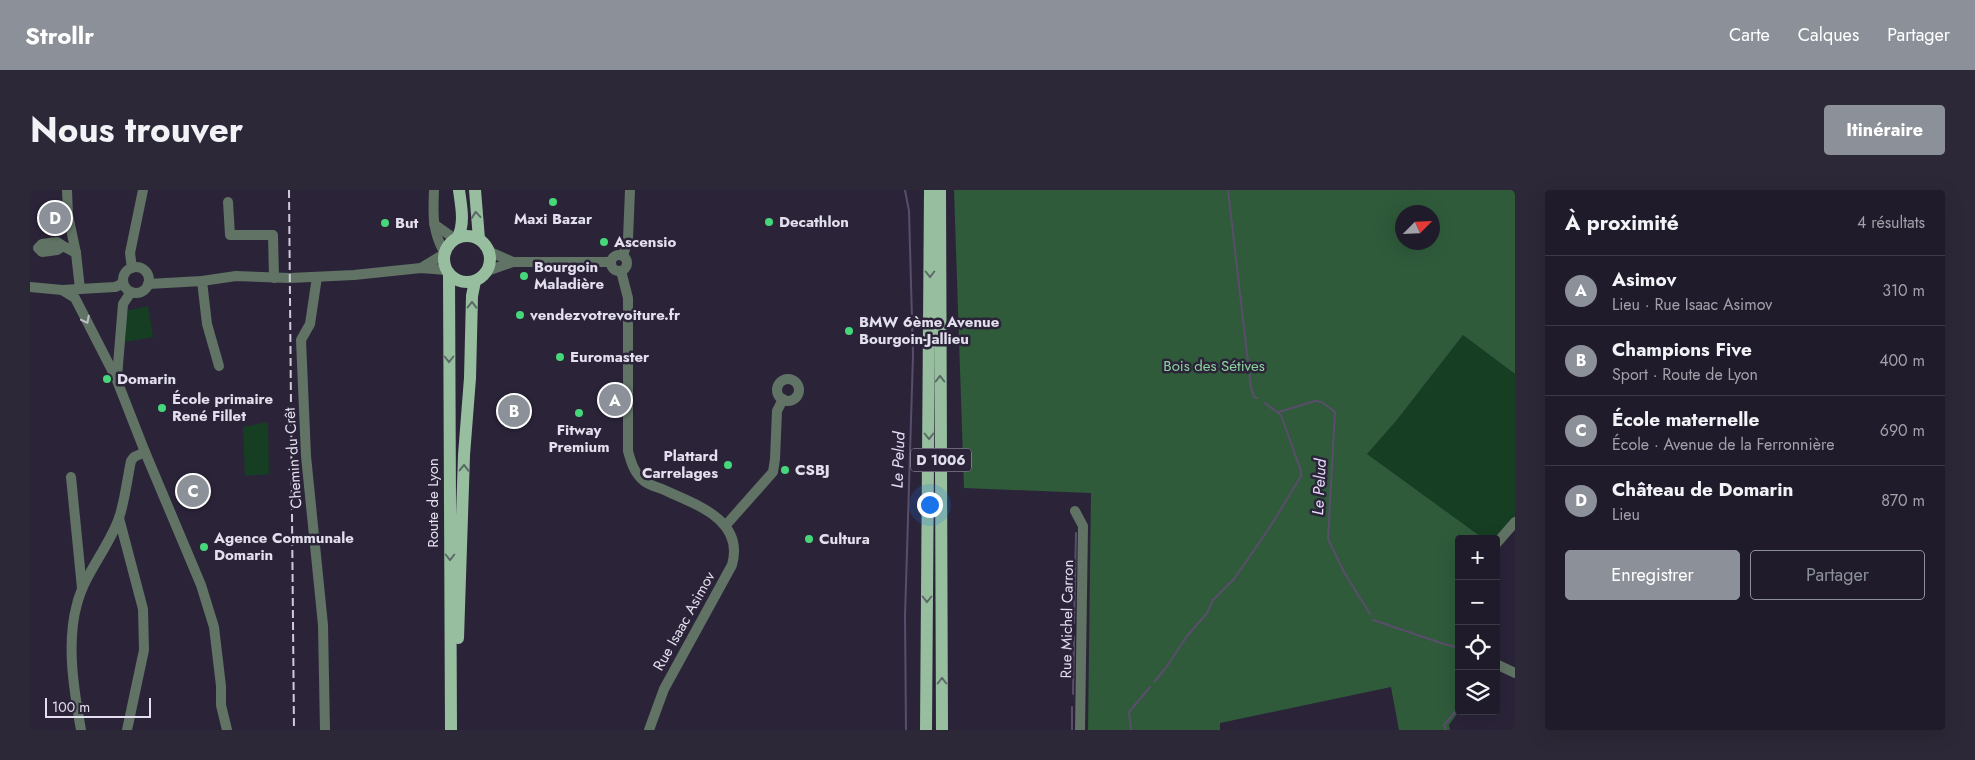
<!DOCTYPE html>
<html lang="fr">
<head>
<meta charset="utf-8">
<style>
  body { margin:0; font-family:Jost,sans-serif; background:#2d2837; color:#f1f3f6 }
  .controls { position:absolute; right:15px; bottom:15px; display:grid; overflow:hidden; border-radius:5px; box-shadow:0 5px 20px #0002 }
  .controls button { width:45px; height:45px; display:grid; place-items:center; padding:0; border:0; border-bottom:1px solid #3d3947; background:#201b2b; color:#f1f3f6; font:25px sans-serif }
  .compass { position:absolute; left:1365px; top:15px; width:45px; height:45px; border-radius:50%; background:#201b2b; box-shadow:0 5px 20px #0002; rotate:66deg }
  .scale { position:absolute; left:15px; bottom:12px; width:106px; box-sizing:border-box; padding-left:5px; border:2px solid #e4dfee; border-top:0; font-size:14px; line-height:18px; white-space:nowrap; color:#e4dfee; -webkit-text-stroke:4px #2b2439; paint-order:stroke }
  .you { position:absolute; left:899px; top:314px; width:18px; height:18px; margin:-12px; border:4px solid #fff; border-radius:50%; background:#1a73e8; box-shadow:0 0 0 8px #1a73e833 }
  .badge { display:grid; place-items:center; width:32px; height:32px; border-radius:50%; background:#8c9099; color:#fff; font-size:16px; font-weight:700 }
  .pin { position:absolute; translate:-50% -50%; border:2px solid #fff; box-shadow:0 1px 5px #0006 }
  .list { margin:0; padding:0; list-style:none }
  h2 { display:flex; justify-content:space-between; align-items:center; height:65px; margin:0; padding:0 20px; font-size:21px }
  h2 small { font-size:16px; font-weight:400; color:#a2a1a9 }
  .list li { display:grid; grid-template-columns:32px 1fr auto; gap:15px; align-items:center; box-sizing:border-box; height:70px; padding:0 20px; border-top:1px solid #3d3947 }
  .list b { display:block; font-size:19px; white-space:nowrap }
  .list p { margin:0; font-size:16px; white-space:nowrap; color:#a2a1a9 }
  .list em { font-size:16px; font-style:normal; color:#a2a1a9 }
  .actions { display:flex; gap:10px; padding:15px 20px }
  .actions a { flex:1; padding:11px 0; border:1px solid #8c9099; border-radius:5px; text-align:center; font-size:18px; color:#8c9099 }
  .actions .main { background:#8c9099; color:#fff }
  .icon { flex:none; width:28px; height:28px; fill:none; stroke:currentColor; stroke-width:2; stroke-linecap:round; stroke-linejoin:round }
  .map { position:relative; flex:none; width:1485px; height:540px; overflow:hidden; border-radius:5px }
  header { display:flex; align-items:center; gap:30px; box-sizing:border-box; height:70px; padding:0 25px; background:#8c9099; color:#fff }
  header strong { font-size:24px }
  nav { display:flex; gap:28px; margin-inline-start:auto; font-size:18px }
  .intro { display:flex; align-items:center; justify-content:space-between; box-sizing:border-box; height:120px; padding:0 30px }
  h1 { margin:0; font-size:35px }
  .button { padding:12px 22px; border-radius:5px; background:#8c9099; color:#fff; font-size:18px; font-weight:700 }
  main { display:flex; gap:30px; padding:0 30px }
  aside { flex:1; background:#201b2b; border-radius:5px; box-shadow:0 5px 20px #0002 }
  .map>svg:first-child { display:block }
  .green { fill:#153e22 }
  .forest { fill:#2f5b3b; fill-rule:evenodd }
  .lines { fill:none; stroke-linecap:round; stroke-linejoin:round }
  .stream { stroke:#5a4d6c; stroke-width:2 }
  .minor { stroke:#607364; stroke-width:10 }
  .major { stroke:#97bf9f; stroke-width:12 }
  .rail { stroke:#cfcada; stroke-width:2; stroke-dasharray:8 4; stroke-linecap:butt }
  .oneway { stroke:#5c6a67 }
  .oneway2 { stroke:#bcbfc5 }
  .poi-dot { fill:#46d77a; stroke:#2b2439; stroke-width:2 }
  .labels { text-anchor:middle; dominant-baseline:central; stroke-width:5; stroke-linejoin:round; paint-order:stroke }
  .shield { fill:#2b2439; stroke:#aca7b8; stroke-width:1 }
  .shield-label { font-size:14px; font-weight:bold; fill:#e4dfee }
  .poi-label { font-size:15px; font-weight:bold; fill:#e4dfee; stroke:#2b2439; text-anchor:start }
  .park-label { font-size:15px; fill:#8bd29d; stroke:#2b2439 }
  .street-label { font-size:15px; fill:#e4dfee; stroke:#2b2439 }
  .water-label { font-size:16px; font-style:italic; fill:#e5dcf9; stroke:#2b2439 }
</style>
</head>
<body>
<header>
<strong>Strollr</strong>
<nav><a>Carte</a><a>Calques</a><a>Partager</a></nav>
</header>
<div class="intro"><h1>Nous trouver</h1><a class="button">Itinéraire</a></div>
<main>
<div class="map">
<svg width="1485" height="540" viewBox="0 0 1485 540">
  <rect width="100%" height="100%" fill="#2b2439"/>
  <g class="green">
    <polygon points="118,116 123,147 96,152 96,121"/>
    <polygon points="1433,145 1485,184 1485,331 1466,349 1454,349 1337,264 1366,231"/>
    <polygon points="238,232 239,284 215,286 213,237"/>
  </g>
  <path class="forest" d="M924 0H1485V184L1433 145 1366 231 1337 264 1454 349H1429V521L1419 535 1420 540H1369L1361 497 1190 533V540H1058L1061 303 934 298ZM1372 22H1402V52H1372Z"/>
  <g class="lines">
    <g class="stream">
      <polyline points="875,0 879,21 883,165 875,426 876,540"/>
      <polyline points="1198,0 1221,198 1224,207 1227,208"/>
      <polyline points="1249,222 1285,211 1292,212 1305,222 1298,349 1314,382 1340,424"/>
      <polyline points="1343,430 1414,454 1426,457 1428,463 1428,513 1426,521 1414,535 1416,540"/>
      <polyline points="1044,433 1046,343"/>
      <polyline points="1124,492 1135,479 1157,446 1177,423 1183,410 1204,389 1240,337 1271,286 1271,281 1251,225 1235,213"/>
      <polyline points="1043,504 1044,447"/>
      <polyline points="1042,540 1042,517"/>
      <polyline points="1101,540 1099,522 1120,497"/>
    </g>
    <g class="minor">
      <polyline points="37,0 38,25 46,63"/>
      <path d="M404 0C403 23 402 41 414 62"/>
      <polyline points="198,12 200,45 243,45 244,88"/>
      <polyline points="404,34 425,49"/>
      <polyline points="33,56 27,52 12,54 8,58 12,62 27,60 33,56 46,63 50,99"/>
      <polyline points="458,61 483,72"/>
      <circle cx="589" cy="73" r="8"/>
      <polyline points="593,66 598,49 600,0"/>
      <circle cx="106" cy="90" r="13"/>
      <polyline points="102,78 100,63 113,0"/>
      <polyline points="391,78 414,64"/>
      <polyline points="457,81 483,72 580,72"/>
      <path d="M591 81 598 108V261C601 272 604 283 614 291 619 295 626 297 632 299 664 314 715 329 702 375L634 499 619 540"/>
      <polyline points="287,87 280,134 271,150 276,266 293,435 295,540"/>
      <polyline points="172,91 177,134 189,176"/>
      <polyline points="118,94 172,91 206,86 260,88 324,85 391,78 416,80"/>
      <polyline points="0,97 32,100 85,97 90,95 93,91"/>
      <polyline points="32,100 45,108 86,188 115,262 171,395 184,437 191,496 191,515 197,540"/>
      <polyline points="87,187 93,114 101,102"/>
      <circle cx="758" cy="200" r="11"/>
      <polyline points="41,287 52,398"/>
      <polyline points="1045,321 1053,336 1050,540"/>
      <polyline points="89,328 113,419 114,460 97,540"/>
      <polyline points="696,335 743,282 745,269 747,221 753,209"/>
      <polyline points="1466,354 1485,332"/>
      <polyline points="1466,474 1485,483"/>
      <path d="M51 540C44 501 36 453 47 414 55 383 79 357 89 328 95 310 97 290 101 271L104 267 115 262"/>
    </g>
    <g class="major">
      <polyline points="445,0 449,49"/>
      <polyline points="910,0 912,540"/>
      <circle cx="437" cy="69" r="23"/>
      <path d="M428 47C435 32 431 16 429 0"/>
      <polyline points="419,85 421,540"/>
      <polyline points="428,448 434,265 440,188 442,106 445,91"/>
      <polyline points="896,540 900,0"/>
    </g>
    <polyline class="rail" points="259,0 264,540"/>
  </g>
  <defs><path id="oneway-chevron" d="M-2-3.5L2.5 0L-2 3.5" fill="none" stroke-width="1.6" stroke-linecap="round" stroke-linejoin="round" transform="scale(1.25)"/></defs>
  <g class="oneway">
    <use href="#oneway-chevron" transform="translate(446 25) rotate(-95)"/>
    <use href="#oneway-chevron" transform="translate(900 84) rotate(90)"/>
    <use href="#oneway-chevron" transform="translate(442 115) rotate(-89)"/>
    <use href="#oneway-chevron" transform="translate(419 169) rotate(90)"/>
    <use href="#oneway-chevron" transform="translate(910 189) rotate(-90)"/>
    <use href="#oneway-chevron" transform="translate(899 246) rotate(90)"/>
    <use href="#oneway-chevron" transform="translate(434 278) rotate(-89)"/>
    <use href="#oneway-chevron" transform="translate(420 367) rotate(90)"/>
    <use href="#oneway-chevron" transform="translate(897 409) rotate(90)"/>
    <use href="#oneway-chevron" transform="translate(912 491) rotate(-90)"/>
  </g>
  <use class="oneway2" href="#oneway-chevron" transform="translate(56 130) rotate(63)"/>
  <g class="poi-dot">
    <circle cx="523" cy="12" r="5"/>
    <circle cx="739" cy="32" r="5"/>
    <circle cx="355" cy="33" r="5"/>
    <circle cx="574" cy="52" r="5"/>
    <circle cx="494" cy="86" r="5"/>
    <circle cx="490" cy="125" r="5"/>
    <circle cx="819" cy="141" r="5"/>
    <circle cx="530" cy="167" r="5"/>
    <circle cx="77" cy="189" r="5"/>
    <circle cx="132" cy="218" r="5"/>
    <circle cx="549" cy="223" r="5"/>
    <circle cx="698" cy="275" r="5"/>
    <circle cx="755" cy="280" r="5"/>
    <circle cx="779" cy="349" r="5"/>
    <circle cx="174" cy="357" r="5"/>
  </g>
  <g class="labels">
    <rect class="shield" x="881" y="258.5" width="60" height="23" rx="4"/>
    <g class="shield-label">
      <text x="911" y="270">D 1006</text>
    </g>
    <g class="poi-label">
      <text x="523" y="29" text-anchor="middle">Maxi Bazar</text>
      <text x="749" y="32">Decathlon</text>
      <text x="365" y="33">But</text>
      <text x="584" y="52">Ascensio</text>
      <text x="504" y="77">Bourgoin<tspan x="504" dy="17">Maladière</tspan></text>
      <text x="500" y="125">vendezvotrevoiture.fr</text>
      <text x="829" y="132">BMW 6ème Avenue<tspan x="829" dy="17">Bourgoin-Jallieu</tspan></text>
      <text x="540" y="167">Euromaster</text>
      <text x="87" y="189">Domarin</text>
      <text x="142" y="209">École primaire<tspan x="142" dy="17">René Fillet</tspan></text>
      <text x="549" y="240" text-anchor="middle">Fitway<tspan x="549" dy="17">Premium</tspan></text>
      <text x="688" y="266" text-anchor="end">Plattard<tspan x="688" dy="17">Carrelages</tspan></text>
      <text x="765" y="280">CSBJ</text>
      <text x="184" y="348">Agence Communale<tspan x="184" dy="17">Domarin</tspan></text>
      <text x="789" y="349">Cultura</text>
    </g>
    <g class="park-label">
      <text x="1184" y="176">Bois des Sétives</text>
    </g>
    <g class="street-label">
      <text transform="translate(263 268) rotate(-94)">Chemin du Crêt</text>
      <text transform="translate(403 313) rotate(-90)">Route de Lyon</text>
      <text transform="translate(1037 429) rotate(-89)">Rue Michel Carron</text>
      <text transform="translate(654 431) rotate(-61)">Rue Isaac Asimov</text>
    </g>
    <g class="water-label">
      <text transform="translate(868 270) rotate(-88)">Le Pelud</text>
      <text transform="translate(1289 297) rotate(-87)">Le Pelud</text>
    </g>
  </g>
</svg>
<div class="controls">
<button>+</button>
<button>−</button>
<button><svg class="icon" aria-label="locate" viewBox="0 0 24 24"><circle cx="12" cy="12" r="6"/><path d="M12 2v4M12 18v4M2 12h4M18 12h4"/></svg></button>
<button><svg class="icon" aria-label="layers" viewBox="0 0 24 24"><path d="M12 4l9 5-9 5-9-5zM3 14l9 5 9-5"/></svg></button>
</div>
<svg class="compass" viewBox="-18 -18 36 36"><path d="M0-13l5 13h-10z" fill="#e53935"/><path d="M0 13l5-13h-10z" fill="#a2a1a9"/></svg>
<div class="scale">100 m</div>
<div class="you"></div>
<div class="pin badge" style="left:585px;top:210px">A</div>
<div class="pin badge" style="left:484px;top:221px">B</div>
<div class="pin badge" style="left:163px;top:301px">C</div>
<div class="pin badge" style="left:25px;top:28px">D</div>
</div>
<aside>
<h2>À proximité<small>4 résultats</small></h2>
<ul class="list">
<li><span class="badge">A</span><div><b>Asimov</b><p>Lieu · Rue Isaac Asimov</p></div><em>310 m</em></li>
<li><span class="badge">B</span><div><b>Champions Five</b><p>Sport · Route de Lyon</p></div><em>400 m</em></li>
<li><span class="badge">C</span><div><b>École maternelle</b><p>École · Avenue de la Ferronnière</p></div><em>690 m</em></li>
<li><span class="badge">D</span><div><b>Château de Domarin</b><p>Lieu</p></div><em>870 m</em></li>
</ul>
<div class="actions"><a class="main">Enregistrer</a><a>Partager</a></div>
</aside>
</main>
</body>
</html>
